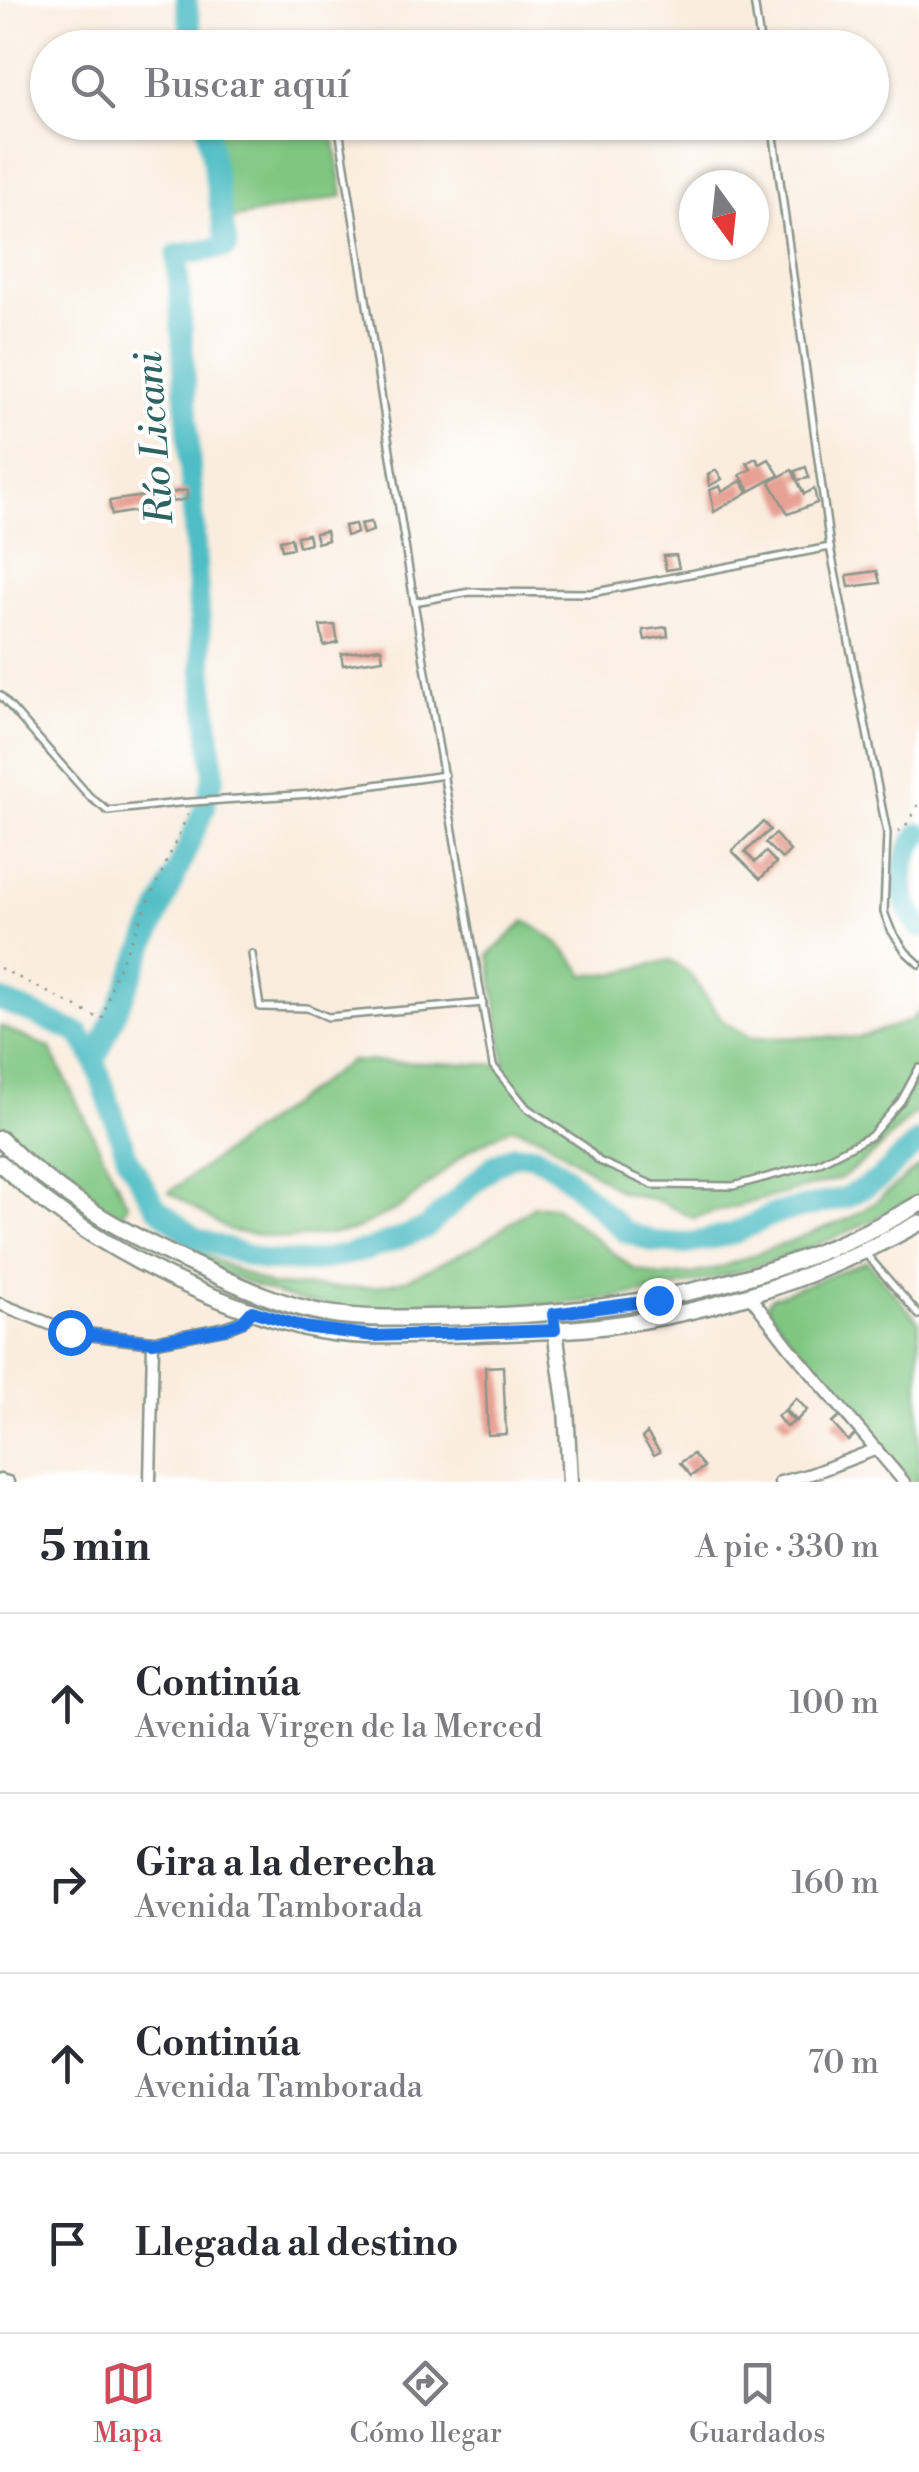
<!DOCTYPE html>
<html lang="es">
<head>
<meta charset="utf-8">
<style>
  body { margin:0; font-family:"Libre Bodoni",serif; background:#f2f2f3; color:#2b2b33 }
  .compass { position:absolute; left:679px; top:170px; width:90px; height:90px; border-radius:50%; background:#fff; box-shadow:0 2px 8px #0004; rotate:165deg }
  .stop { position:absolute; width:30px; height:30px; margin:-22px; border:8px solid #1a73e8; border-radius:50%; background:#fff }
  .stop.end { background:#1a73e8; border-color:#fff; box-shadow:0 2px 10px #0008 }
  .list { margin:0; padding:0; list-style:none }
  h2 { display:flex; justify-content:space-between; align-items:center; height:130px; margin:0; padding:0 40px; font-size:42px }
  h2 small { font-size:32px; font-weight:400; color:#7c7c81 }
  .list li { display:grid; grid-template-columns:65px 1fr auto; gap:30px; align-items:center; box-sizing:border-box; height:180px; padding:0 40px; border-top:2px solid #e1e1e2 }
  .list b { display:block; font-size:38px; white-space:nowrap }
  .list p { margin:0; font-size:32px; white-space:nowrap; color:#7c7c81 }
  .list em { font-size:32px; font-style:normal; color:#7c7c81 }
  .icon { flex:none; width:55px; height:55px; fill:none; stroke:currentColor; stroke-width:2; stroke-linecap:round; stroke-linejoin:round }
  .map { position:relative; flex:none; width:919px; height:1482px; overflow:hidden }
  .search { position:absolute; background:#fff; box-shadow:0 2px 8px #0004; left:30px; right:30px; top:30px; height:110px; display:flex; align-items:center; gap:25px; box-sizing:border-box; padding:0 35px; border-radius:55px; color:#7c7c81; font-size:38px }
  .sheet { height:850px; background:#fff }
  nav { display:flex; justify-content:space-around; align-items:center; box-sizing:border-box; height:140px; border-top:2px solid #e1e1e2; background:#fff; font-size:28px; color:#7c7c81 }
  nav a { display:grid; justify-items:center; gap:5px }
  nav .on { color:#d1495b }
  .map>svg:first-child { display:block }
  .green { fill:#7fc681; stroke:#4f825a; stroke-width:2.5 }
  .lines { fill:none; stroke-linecap:round; stroke-linejoin:round }
  .stream { stroke:#4fbdc5; stroke-width:4 }
  .river { stroke:#4fbdc5; stroke-width:22 }
  .building { fill:#e7a194 }
  .lane-casing { stroke:#8c958a; stroke-width:10 }
  .street-casing { stroke:#8c958a; stroke-width:15 }
  .secondary-casing { stroke:#8c958a; stroke-width:19 }
  .primary-casing { stroke:#8c958a; stroke-width:20 }
  .path { stroke:#8c958a; stroke-width:2.5; stroke-dasharray:2.5 8; stroke-linecap:butt }
  .lane { stroke:#fff; stroke-width:5 }
  .street { stroke:#fff; stroke-width:10 }
  .secondary { stroke:#fff; stroke-width:14 }
  .primary { stroke:#fff; stroke-width:15 }
  .route { stroke:#1a73e8; stroke-width:12 }
  .labels { text-anchor:middle; dominant-baseline:central; stroke-width:8; stroke-linejoin:round; paint-order:stroke }
  .water-label { font-size:38px; font-style:italic; fill:#2d6360; stroke:#fff }
</style>
</head>
<body>
<div class="map">
<svg width="919" height="1482" viewBox="0 0 919 1482">
  <rect width="100%" height="100%" fill="#fff"/>
  <filter id="ink" filterUnits="userSpaceOnUse"><feTurbulence type="fractalNoise" baseFrequency=".01" numOctaves="2"/><feDisplacementMap in="SourceGraphic" scale="20" xChannelSelector="R" yChannelSelector="G"/><feConvolveMatrix kernelMatrix="1 2 1 2 8 2 1 2 1" color-interpolation-filters="sRGB"/></filter>
  <filter id="wash" filterUnits="userSpaceOnUse"><feTurbulence type="fractalNoise" baseFrequency=".0048" numOctaves="4" result="noise"/><feDisplacementMap in="SourceGraphic" scale="40" xChannelSelector="R" yChannelSelector="G"/><feGaussianBlur stdDeviation="2.25" result="paint"/><feColorMatrix in="noise" values="0 0 0 0 0 0 0 0 0 0 0 0 0 0 0 0 0 1.4 0 .05"/><feComposite in="paint" operator="in"/></filter>
  <g filter="url(#wash)">
    <rect width="100%" height="100%" fill="#faeddf"/>
    <g class="green">
      <polygon points="206,123 332,123 343,196 222,221"/>
      <path d="M525 921C551 935 568 950 585 975L617 973 669 960 688 972 724 1022 751 1038 859 1037 910 1021 919 1012V1109L872 1155 842 1178 693 1218 661 1202 621 1192 541 1137 512 1127 468 1151 403 1206 352 1231 289 1239 230 1231 169 1192 350 1061 505 1065 489 955Z"/>
      <path d="M0 1026 50 1048 128 1205 119 1217 270 1285 344 1288 374 1287 408 1279 483 1242 534 1206H554L634 1269 661 1276 692 1274 722 1267 848 1219 873 1204 919 1166V1196C769 1281 608 1310 437 1310 388 1310 340 1311 293 1299 264 1291 236 1278 208 1266 131 1231 60 1190 0 1129Z"/>
      <polygon points="867,1261 919,1322 919,1482 912,1482 796,1346 766,1306 771,1298"/>
    </g>
    <g class="lines">
      <polyline class="stream" points="0,1005 4,1002"/>
      <g class="river">
        <polyline points="186,0 194,48"/>
        <polyline points="206,122 227,247 177,255 203,675 214,775 209,793"/>
        <path d="M919 834C897 863 897 897 919 927"/>
        <polyline points="0,1000 80,1034 95,1061 128,1159 156,1207 194,1238 265,1261 310,1262 368,1250 426,1228 493,1166 514,1155 534,1155 560,1171 625,1232 655,1242 687,1244 733,1234 774,1214 845,1198 878,1180 919,1141"/>
        <polyline points="95,1061 205,807"/>
      </g>
    </g>
    <g id="blocks">
      <g class="building">
        <polygon points="756,458 760,464 769,459 779,475 750,491 740,475 751,469 747,463"/>
        <polygon points="806,467 809,478 797,480 795,471"/>
        <polygon points="716,470 722,479 709,486 708,475"/>
        <polygon points="792,470 804,494 814,489 817,503 788,514 770,482"/>
        <polygon points="741,481 748,492 714,512 710,490 720,486 722,492"/>
        <polygon points="187,490 187,499 172,502 170,493"/>
        <polygon points="152,495 154,508 112,515 109,501"/>
        <polygon points="371,522 373,531 363,534 360,524"/>
        <polygon points="355,524 357,533 346,536 344,526"/>
        <polygon points="326,531 328,540 317,543 315,533"/>
        <polygon points="308,534 310,543 299,546 297,536"/>
        <polygon points="291,538 293,548 282,550 280,540"/>
        <polygon points="676,555 679,568 666,570 663,556"/>
        <polygon points="877,571 880,583 849,587 847,575"/>
        <polygon points="335,625 338,643 324,646 320,626"/>
        <polygon points="667,627 668,636 645,640 643,630"/>
        <polygon points="381,648 383,659 343,665 341,654"/>
        <polygon points="763,822 770,830 745,852 755,862 766,852 776,863 760,879 732,851"/>
        <polygon points="775,834 790,851 782,859 765,843"/>
        <polygon points="503,1366 506,1434 488,1435 485,1367"/>
        <polygon points="796,1398 807,1410 796,1421 785,1410"/>
        <polygon points="784,1411 794,1422 786,1427 777,1416"/>
        <polygon points="840,1417 856,1434 848,1441 832,1423"/>
        <polygon points="647,1433 660,1452 654,1455 642,1438"/>
        <polygon points="693,1454 704,1467 691,1476 680,1463"/>
      </g>
    </g>
  </g>
  <g filter="url(#ink)">
    <use href="#blocks" fill-opacity="0" stroke="#8c958a" stroke-width="2.5"/>
    <g class="lines">
      <g class="lane-casing">
        <g id="lane">
          <polyline points="754,0 761,48"/>
          <polyline points="325,39 326,48"/>
          <polyline points="338,122 414,602 493,1066 527,1108 584,1146 599,1161 653,1185 733,1186 816,1164 871,1136 901,1101 919,1068"/>
          <polyline points="772,122 830,547 887,833 884,912 891,930 906,952 919,964"/>
          <polyline points="414,602 470,592 591,593 830,547"/>
          <polyline points="0,695 90,797 108,811 178,803 311,794 445,775"/>
          <polyline points="252,954 260,1007 307,1008 328,1017 483,1003"/>
          <polyline points="865,1253 919,1315"/>
        </g>
      </g>
      <g class="street-casing">
        <g id="street">
          <polyline points="749,1295 790,1348 904,1482"/>
          <polyline points="0,1304 70,1332 153,1342 225,1328 241,1322 252,1311"/>
          <polyline points="0,1480 8,1482"/>
          <polyline points="150,1482 153,1342"/>
          <polyline points="780,1482 811,1474 877,1449"/>
        </g>
      </g>
      <g class="secondary-casing">
        <polyline id="secondary" points="554,1324 566,1408 570,1482"/>
      </g>
      <g class="primary-casing">
        <g id="primary">
          <path d="M0 1139C60 1198 127 1235 203 1269 242 1287 282 1305 324 1313 367 1320 410 1318 453 1317 615 1315 776 1287 919 1204"/>
          <path d="M0 1163C80 1239 196 1299 303 1327 355 1340 408 1335 461 1334 509 1332 557 1332 604 1326 713 1313 823 1276 919 1223"/>
        </g>
      </g>
      <g class="path">
        <polyline points="898,831 904,829 919,803"/>
        <polyline points="0,968 102,1020 114,978 189,812"/>
      </g>
      <use href="#lane" class="lane"/>
      <use href="#street" class="street"/>
      <use href="#secondary" class="secondary"/>
      <use href="#primary" class="primary"/>
    </g>
  </g>
  <g class="lines" filter="url(#ink)">
    <polyline class="route" points="70,1332 153,1342 226,1328 242,1322 252,1311 304,1327 374,1336 555,1330 553,1314 658,1300"/>
  </g>
  <g class="labels">
    <g class="water-label">
      <text transform="translate(155 438) rotate(-94)">Río Licani</text>
    </g>
  </g>
</svg>
<svg class="compass" viewBox="-18 -18 36 36"><path d="M0-13l5 13h-10z" fill="#e53935"/><path d="M0 13l5-13h-10z" fill="#7c7c81"/></svg>
<div class="stop" style="left:70px;top:1332px"></div>
<div class="stop end" style="left:658px;top:1300px"></div>
<div class="search"><svg class="icon" aria-label="search" viewBox="0 0 24 24"><circle cx="10" cy="10" r="6"/><path d="M15 15l6 6"/></svg>Buscar aquí</div>
</div>
<section class="sheet">
<h2>5 min<small>A pie · 330 m</small></h2>
<ul class="list">
<li><svg class="icon" aria-label="ahead" viewBox="0 0 24 24"><path d="M12 20V5M6 11l6-6 6 6"/></svg><div><b>Continúa</b><p>Avenida Virgen de la Merced</p></div><em>100 m</em></li>
<li><svg class="icon" aria-label="right" viewBox="0 0 24 24"><path d="M7 20v-9h11M14 6l5 5-5 5"/></svg><div><b>Gira a la derecha</b><p>Avenida Tamborada</p></div><em>160 m</em></li>
<li><svg class="icon" aria-label="ahead" viewBox="0 0 24 24"><path d="M12 20V5M6 11l6-6 6 6"/></svg><div><b>Continúa</b><p>Avenida Tamborada</p></div><em>70 m</em></li>
<li><svg class="icon" aria-label="arrive" viewBox="0 0 24 24"><path d="M6 21V4h12l-3 4 3 4H6"/></svg><div><b>Llegada al destino</b></div></li>
</ul>
</section>
<nav>
<a class="on"><svg class="icon" aria-label="map" viewBox="0 0 24 24"><path d="M3 6l6-2 6 2 6-2v14l-6 2-6-2-6 2zM9 4v14M15 6v14"/></svg>Mapa</a>
<a><svg class="icon" aria-label="directions" viewBox="0 0 24 24"><path d="M12 3l9 9-9 9-9-9zM9 14v-3h6M13 9l2 2-2 2"/></svg>Cómo llegar</a>
<a><svg class="icon" aria-label="saved" viewBox="0 0 24 24"><path d="M7 4h10v16l-5-4-5 4z"/></svg>Guardados</a>
</nav>
</body>
</html>
